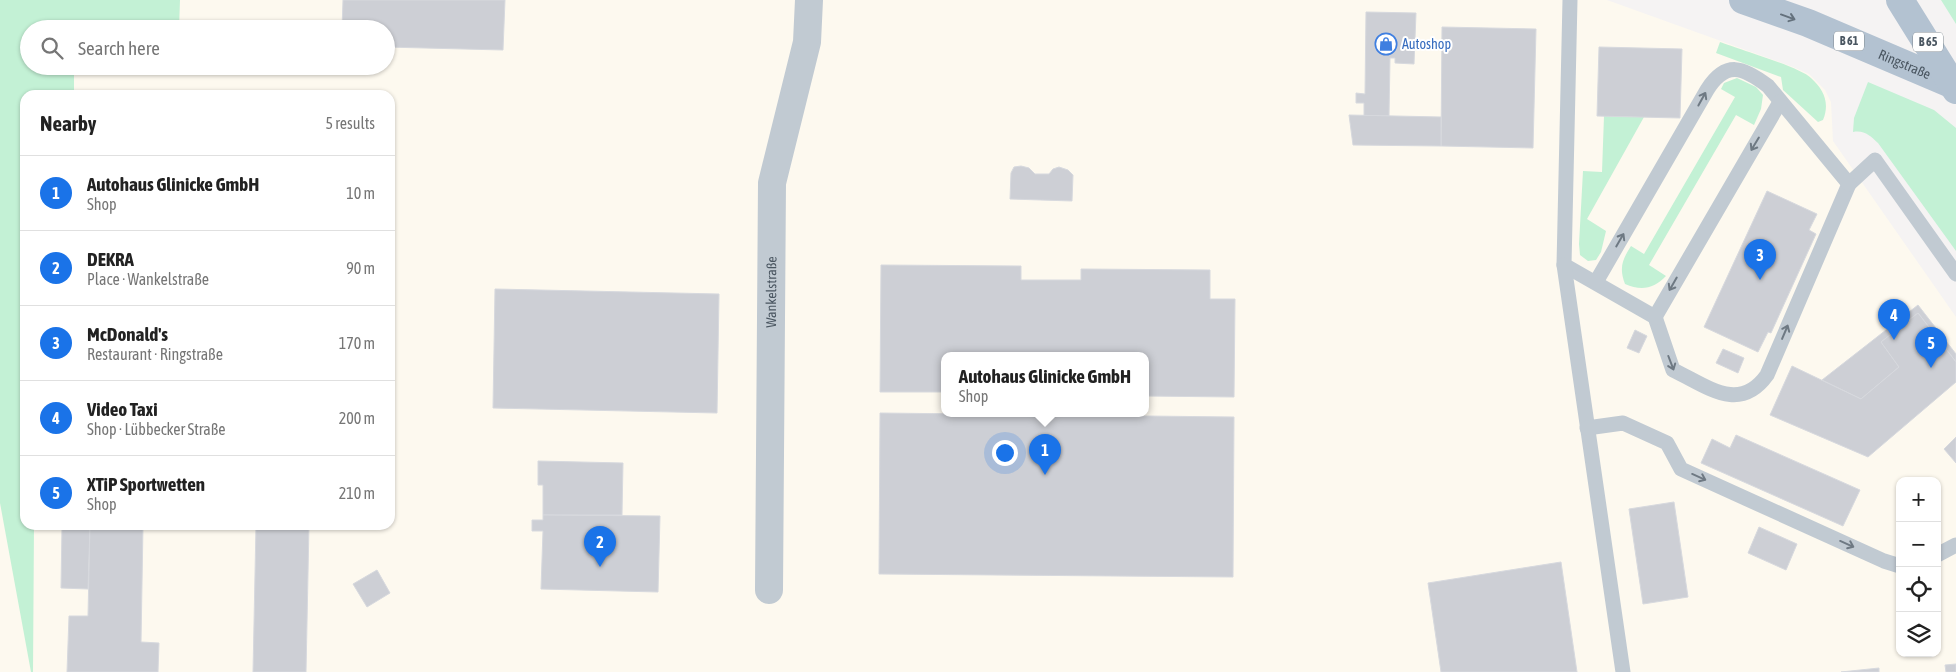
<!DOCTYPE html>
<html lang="en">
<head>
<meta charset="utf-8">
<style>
  body { margin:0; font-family:"Asap Condensed",sans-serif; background:#f2f2f2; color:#222 }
  .controls { position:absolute; right:15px; bottom:15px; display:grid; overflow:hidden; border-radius:10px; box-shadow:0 1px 4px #0004 }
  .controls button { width:45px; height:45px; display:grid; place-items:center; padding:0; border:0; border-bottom:1px solid #e0e0e0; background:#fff; color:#222; font:25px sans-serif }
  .you { position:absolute; left:1004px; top:452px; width:18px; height:18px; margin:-12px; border:4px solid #fff; border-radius:50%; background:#1a73e8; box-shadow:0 0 0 8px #1a73e833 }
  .badge { display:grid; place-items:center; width:32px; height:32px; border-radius:50%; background:#1a73e8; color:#fff; font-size:16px; font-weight:700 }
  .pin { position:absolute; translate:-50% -41px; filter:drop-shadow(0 1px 2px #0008) }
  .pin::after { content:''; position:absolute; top:26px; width:18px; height:15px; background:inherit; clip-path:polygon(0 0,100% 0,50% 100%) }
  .popup { position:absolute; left:941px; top:352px; width:208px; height:65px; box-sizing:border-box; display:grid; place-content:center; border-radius:10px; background:#fff; filter:drop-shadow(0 1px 4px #0005); font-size:16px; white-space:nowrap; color:#767676 }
  .popup b { font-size:19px; color:#222 }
  .popup::after { content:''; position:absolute; left:50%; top:100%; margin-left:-10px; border:10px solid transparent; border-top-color:#fff }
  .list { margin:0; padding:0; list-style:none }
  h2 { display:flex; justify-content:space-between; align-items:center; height:65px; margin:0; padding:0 20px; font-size:21px }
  h2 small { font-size:16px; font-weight:400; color:#767676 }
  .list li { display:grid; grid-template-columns:32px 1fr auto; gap:15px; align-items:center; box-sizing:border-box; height:75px; padding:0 20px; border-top:1px solid #e0e0e0 }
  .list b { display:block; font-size:19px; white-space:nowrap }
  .list p { margin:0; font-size:16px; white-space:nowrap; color:#767676 }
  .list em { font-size:16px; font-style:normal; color:#767676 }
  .icon { flex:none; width:28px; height:28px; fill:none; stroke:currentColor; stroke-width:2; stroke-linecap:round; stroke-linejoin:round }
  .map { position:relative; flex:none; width:1956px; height:672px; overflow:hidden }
  .search { position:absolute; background:#fff; box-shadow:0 1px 4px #0004; left:20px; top:20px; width:375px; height:55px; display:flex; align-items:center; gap:12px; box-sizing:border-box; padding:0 18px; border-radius:28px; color:#767676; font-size:19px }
  .panel { position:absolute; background:#fff; box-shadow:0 1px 4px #0004; left:20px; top:90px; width:375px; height:440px; border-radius:15px }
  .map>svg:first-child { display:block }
  .commercial { fill:#fdf9ef; fill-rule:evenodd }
  .green { fill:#c3f1d5 }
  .building { fill:#cdcfd5; stroke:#d7d9de }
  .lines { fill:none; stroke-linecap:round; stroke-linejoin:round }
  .lane { stroke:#c1cad2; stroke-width:15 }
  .street { stroke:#c1cad2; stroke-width:28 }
  .primary { stroke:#b3c2d1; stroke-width:28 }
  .oneway { stroke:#64717d }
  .oneway2 { stroke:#6e7983 }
  .labels { text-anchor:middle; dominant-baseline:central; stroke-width:4; stroke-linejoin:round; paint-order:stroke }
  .shield { fill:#fff; stroke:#808990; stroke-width:1 }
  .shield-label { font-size:12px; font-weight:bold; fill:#4a5661 }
  .shop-label { font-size:14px; fill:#366cbe; stroke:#fff; text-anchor:start }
  .street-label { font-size:14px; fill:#4a5661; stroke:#fff }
</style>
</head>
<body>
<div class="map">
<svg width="1956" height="672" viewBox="0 0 1956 672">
  <rect width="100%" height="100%" fill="#f5f3f3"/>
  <path class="commercial" d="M0 0H1607L1793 67 1809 74 1825 90 1831 102 1833 141 1956 317V672H0ZM29 29H386V66H29ZM25 95H390V525H25ZM945 356H1145V414H945ZM1900 481H1937V653H1900Z"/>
  <g class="green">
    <polygon points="0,0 180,0 179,29 29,29 29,66 74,66 74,95 25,95 25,525 34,525 33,672 31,672 0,503"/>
    <polygon points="1941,0 1956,0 1956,24"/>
    <path d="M1720 42C1738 49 1800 67 1811 78 1824 90 1830 103 1823 120L1818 122 1783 90 1781 77 1716 53Z"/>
    <path d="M1737 78 1756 87 1763 95 1761 109 1754 125 1736 115 1649 265 1666 276C1654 289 1641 291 1625 284 1619 268 1622 260 1631 246L1644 254 1735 97 1721 89 1724 83Z"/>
    <path d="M1868 82 1934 110 1956 128V251L1878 143C1870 136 1865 130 1853 132L1854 118Z"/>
    <polygon points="1604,116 1644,117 1587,219 1606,231 1601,252 1596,260 1588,261 1580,255 1579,244 1583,171 1602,172"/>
  </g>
  <g class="building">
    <polygon points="343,0 505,0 503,50 386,47 386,29 342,29"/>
    <polygon points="1366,12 1416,13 1414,64 1395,63 1395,58 1390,58 1389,116 1364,116 1364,103 1356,103 1356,93 1365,94"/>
    <polygon points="1442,27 1536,29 1533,148 1441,146"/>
    <polygon points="1599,47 1682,49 1680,118 1597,116"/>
    <polygon points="1349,115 1441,117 1441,146 1353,145"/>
    <polygon points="1021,166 1029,168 1035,174 1049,174 1053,169 1059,167 1068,170 1073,175 1072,201 1010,199 1011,173 1014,167"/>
    <polygon points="1767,191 1817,214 1809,230 1816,234 1771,333 1768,332 1758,352 1704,327"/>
    <polygon points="881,265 1021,266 1021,280 1081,280 1081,269 1210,270 1210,299 1235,299 1234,397 1145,396 1145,356 945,356 945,392 880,392"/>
    <polygon points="495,289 719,294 717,413 493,408"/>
    <polygon points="1918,305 1956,354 1956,362 1918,313 1881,342 1899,367 1861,399 1822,380"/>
    <polygon points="1918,313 1956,362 1956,382 1868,457 1770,415 1792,366 1861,399 1899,367 1881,342"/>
    <polygon points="1635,330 1647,336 1639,353 1627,348"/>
    <polygon points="1723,349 1744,358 1738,373 1716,363"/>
    <polygon points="880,413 1234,417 1233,577 879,574"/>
    <polygon points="1736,435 1860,490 1843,526 1701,463 1712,439 1730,448"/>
    <polygon points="1956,437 1956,463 1944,449"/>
    <polygon points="538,461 623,463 622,515 543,515 543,485 538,485"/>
    <polygon points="1674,502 1688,597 1643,604 1629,509"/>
    <polygon points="543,515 660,516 658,592 541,589 543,531 532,531 532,520 543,520"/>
    <polygon points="50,525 90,525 88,589 61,588 62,527 50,527"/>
    <polygon points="90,525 143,525 141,642 159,643 158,672 67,672 69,616 88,616"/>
    <polygon points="256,525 309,525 306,672 253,672"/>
    <polygon points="1759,527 1797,544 1786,570 1748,553"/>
    <polygon points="1561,562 1577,672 1441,672 1428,583"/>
    <polygon points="377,570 390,593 367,607 353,584"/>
    <polygon points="1956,664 1956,672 1946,672 1945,665"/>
    <polygon points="1879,668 1879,672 1841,672"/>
  </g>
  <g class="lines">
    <g class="lane">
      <path d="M1570 0 1564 265 1655 317 1673 370C1707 386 1739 414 1767 375L1849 184 1875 160 1956 274"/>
      <polyline points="1564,265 1623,672"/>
      <path d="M1596 282 1707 90C1726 60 1743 67 1768 86L1849 184"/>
      <polyline points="1655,317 1780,102"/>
      <polyline points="1587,428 1623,423 1667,443 1681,469 1884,561 1900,566"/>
      <polyline points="1937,555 1956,545"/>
    </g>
    <path class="street" id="s1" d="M769 590 772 183 807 42 809 0"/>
    <g class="primary">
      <path id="s2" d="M1743 0 1808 23 1956 86"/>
      <polyline points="1900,0 1956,90"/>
    </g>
  </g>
  <defs><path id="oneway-shaft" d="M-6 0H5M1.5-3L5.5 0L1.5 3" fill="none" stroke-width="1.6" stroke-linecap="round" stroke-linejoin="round" transform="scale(1.25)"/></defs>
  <use class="oneway" href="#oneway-shaft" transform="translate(1788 17) rotate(20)"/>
  <g class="oneway2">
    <use href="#oneway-shaft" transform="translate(1702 99) rotate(-61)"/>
    <use href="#oneway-shaft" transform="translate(1755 144) rotate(121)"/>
    <use href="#oneway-shaft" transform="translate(1620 240) rotate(-60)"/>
    <use href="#oneway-shaft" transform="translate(1673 284) rotate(120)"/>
    <use href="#oneway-shaft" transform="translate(1785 332) rotate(-67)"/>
    <use href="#oneway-shaft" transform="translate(1671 363) rotate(69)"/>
    <use href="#oneway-shaft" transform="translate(1699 477) rotate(24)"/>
    <use href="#oneway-shaft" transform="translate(1847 544) rotate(24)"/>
  </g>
  <defs>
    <g id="shop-ring" transform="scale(1.125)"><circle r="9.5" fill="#fff" stroke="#3f7fe0" stroke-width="1.5"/><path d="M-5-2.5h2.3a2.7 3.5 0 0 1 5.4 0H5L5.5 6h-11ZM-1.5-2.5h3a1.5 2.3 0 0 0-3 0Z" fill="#3f7fe0"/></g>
  </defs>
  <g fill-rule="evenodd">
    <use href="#shop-ring" x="1386" y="44"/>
  </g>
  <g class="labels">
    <g class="shield">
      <rect x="1834" y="31.5" width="30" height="19" rx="4"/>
      <rect x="1913" y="32.5" width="30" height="19" rx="4"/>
    </g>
    <g class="shield-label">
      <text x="1849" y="41">B 61</text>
      <text x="1928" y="42">B 65</text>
    </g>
    <g class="shop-label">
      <text x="1402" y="44">Autoshop</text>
    </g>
    <g class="street-label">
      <text stroke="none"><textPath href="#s2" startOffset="174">Ringstraße</textPath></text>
      <text stroke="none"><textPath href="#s1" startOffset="298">Wankelstraße</textPath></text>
    </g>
  </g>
</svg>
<div class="controls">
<button>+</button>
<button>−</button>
<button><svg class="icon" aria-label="locate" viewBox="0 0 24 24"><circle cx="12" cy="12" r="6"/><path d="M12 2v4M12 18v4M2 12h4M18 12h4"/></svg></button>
<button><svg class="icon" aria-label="layers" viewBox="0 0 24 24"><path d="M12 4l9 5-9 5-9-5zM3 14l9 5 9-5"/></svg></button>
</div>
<div class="you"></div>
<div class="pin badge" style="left:1045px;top:475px">1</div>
<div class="popup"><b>Autohaus Glinicke GmbH</b>Shop</div>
<div class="pin badge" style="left:600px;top:567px">2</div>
<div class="pin badge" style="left:1760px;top:280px">3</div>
<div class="pin badge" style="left:1894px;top:340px">4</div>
<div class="pin badge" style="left:1931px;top:368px">5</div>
<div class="search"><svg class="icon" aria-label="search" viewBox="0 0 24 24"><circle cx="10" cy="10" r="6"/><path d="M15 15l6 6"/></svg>Search here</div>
<section class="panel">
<h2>Nearby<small>5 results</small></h2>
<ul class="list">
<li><span class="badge">1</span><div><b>Autohaus Glinicke GmbH</b><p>Shop</p></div><em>10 m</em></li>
<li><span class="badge">2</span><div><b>DEKRA</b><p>Place · Wankelstraße</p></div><em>90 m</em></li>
<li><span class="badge">3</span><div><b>McDonald's</b><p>Restaurant · Ringstraße</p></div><em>170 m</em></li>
<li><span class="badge">4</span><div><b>Video Taxi</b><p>Shop · Lübbecker Straße</p></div><em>200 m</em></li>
<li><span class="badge">5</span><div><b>XTiP Sportwetten</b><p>Shop</p></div><em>210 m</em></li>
</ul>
</section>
</div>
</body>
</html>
